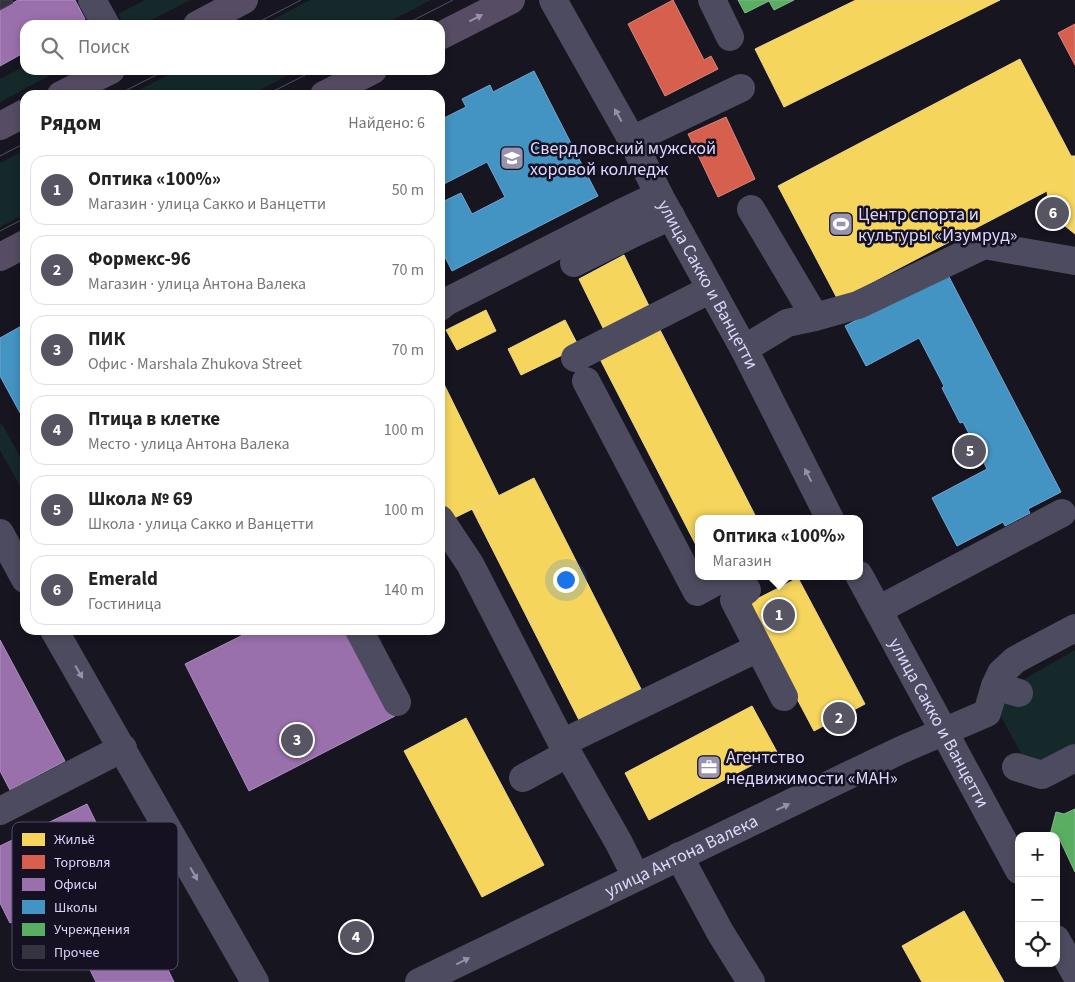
<!DOCTYPE html>
<html lang="ru">
<head>
<meta charset="utf-8">
<style>
  body { margin:0; font-family:"Source Sans 3",sans-serif; background:#f6f6f6; color:#222 }
  .controls { position:absolute; right:15px; bottom:15px; display:grid; overflow:hidden; border-radius:10px; box-shadow:0 2px 8px #0003 }
  .controls button { width:45px; height:45px; display:grid; place-items:center; padding:0; border:0; border-bottom:1px solid #e0e0e0; background:#fff; color:#222; font:25px sans-serif }
  .you { position:absolute; left:565px; top:579px; width:18px; height:18px; margin:-12px; border:4px solid #fff; border-radius:50%; background:#1a73e8; box-shadow:0 0 0 8px #1a73e833 }
  .badge { display:grid; place-items:center; width:32px; height:32px; border-radius:50%; background:#575561; color:#fff; font-size:16px; font-weight:700 }
  .pin { position:absolute; translate:-50% -50%; border:2px solid #fff; box-shadow:0 1px 5px #0006 }
  .popup { position:absolute; left:695px; top:515px; width:168px; height:65px; box-sizing:border-box; display:grid; place-content:center; border-radius:10px; background:#fff; filter:drop-shadow(0 1px 4px #0005); font-size:16px; white-space:nowrap; color:#767676 }
  .popup b { font-size:19px; color:#222 }
  .popup::after { content:''; position:absolute; left:50%; top:100%; margin-left:-10px; border:10px solid transparent; border-top-color:#fff }
  .list { margin:0; padding:0; list-style:none }
  h2 { display:flex; justify-content:space-between; align-items:center; height:65px; margin:0; padding:0 20px; font-size:21px }
  h2 small { font-size:16px; font-weight:400; color:#767676 }
  .list li { display:grid; grid-template-columns:32px 1fr auto; gap:15px; align-items:center; box-sizing:border-box; height:70px; margin:0 10px 10px; padding:0 10px; border:1px solid #e0e0e0; border-radius:15px }
  .list b { display:block; font-size:19px; white-space:nowrap }
  .list p { margin:0; font-size:16px; white-space:nowrap; color:#767676 }
  .list em { font-size:16px; font-style:normal; color:#767676 }
  .icon { flex:none; width:28px; height:28px; fill:none; stroke:currentColor; stroke-width:2; stroke-linecap:round; stroke-linejoin:round }
  .map { position:relative; flex:none; width:1075px; height:982px; overflow:hidden }
  .search { position:absolute; background:#fff; box-shadow:0 2px 8px #0003; left:20px; top:20px; width:425px; height:55px; display:flex; align-items:center; gap:12px; box-sizing:border-box; padding:0 18px; border-radius:15px; color:#767676; font-size:19px }
  .panel { position:absolute; background:#fff; box-shadow:0 2px 8px #0003; left:20px; top:90px; width:425px; height:545px; border-radius:15px }
  .map>svg:first-child { display:block }
  .green { fill:#15292a }
  .homes { fill:#f6d55c; stroke:#eed68c }
  .shops { fill:#d6604d; stroke:#d88481 }
  .offices { fill:#9970ab; stroke:#ad8fc3 }
  .schools { fill:#4393c3; stroke:#71a7d4 }
  .public { fill:#5aae61; stroke:#81ba8f }
  .building { fill:#363341; stroke:#454152 }
  .lines { fill:none; stroke-linecap:round; stroke-linejoin:round }
  .minor { stroke:#4d4b5f; stroke-width:28 }
  .major { stroke:#564c63; stroke-width:28 }
  .tram { stroke:#475666; stroke-width:1 }
  .oneway { fill:#9a92af }
  .oneway2 { fill:#9591ad }
  .labels { text-anchor:middle; dominant-baseline:central; stroke-width:5; stroke-linejoin:round; paint-order:stroke }
  .poi-label { font-size:18px; fill:#ddd7fb; stroke:#151123; text-anchor:start }
  .street-label { font-size:18px; fill:#ddd7fb; stroke:#151123 }
  .key { fill:#151123; stroke:#514c64; stroke-width:1 }
  .key-label { font-size:14px; fill:#ddd7fb }
</style>
</head>
<body>
<div class="map">
<svg width="1075" height="982" viewBox="0 0 1075 982">
  <rect width="100%" height="100%" fill="#17151f"/>
  <g class="green">
    <polygon points="145,0 190,0 142,25 124,25 118,14"/>
    <polygon points="310,0 431,0 383,25 262,25"/>
    <polygon points="25,66 25,70 60,70 0,102 0,79"/>
    <polygon points="177,70 298,70 250,95 130,95"/>
    <polygon points="25,150 25,214 0,227 0,163"/>
    <polygon points="2,424 25,466 25,495 0,450 0,425"/>
    <polygon points="1075,650 1075,755 1032,774 991,698"/>
  </g>
  <g class="homes">
    <polygon points="856,0 1000,0 784,107 755,49"/>
    <polygon points="1020,59 1071,156 1075,156 1075,234 1049,213 1047,191 838,300 778,186"/>
    <polygon points="624,255 650,308 605,332 579,279"/>
    <polygon points="486,310 496,331 457,350 446,330"/>
    <polygon points="565,320 579,347 521,375 508,349"/>
    <polygon points="659,328 757,519 699,519 699,551 600,359"/>
    <polygon points="440,376 499,496 448,521 440,506"/>
    <polygon points="534,478 641,689 579,720 472,509"/>
    <polygon points="798,578 865,704 814,731 747,604"/>
    <polygon points="752,706 777,752 649,820 625,773"/>
    <polygon points="466,718 544,865 482,897 404,751"/>
    <polygon points="964,911 1004,982 922,982 902,946"/>
  </g>
  <g class="shops">
    <polygon points="673,0 704,60 711,56 718,69 665,96 628,24"/>
    <polygon points="1075,24 1075,65 1058,33"/>
    <polygon points="726,117 755,179 718,197 688,134"/>
  </g>
  <g class="offices">
    <polygon points="18,0 75,0 85,19 74,25 25,25 25,52 0,66 0,10"/>
    <polygon points="253,630 352,630 395,716 249,791 185,664"/>
    <polygon points="0,640 65,761 10,790 0,771"/>
    <polygon points="87,804 174,982 96,982 56,900 10,923 0,903 0,846"/>
  </g>
  <g class="schools">
    <polygon points="534,71 598,196 452,271 440,247 440,203 461,193 472,214 505,197 487,162 440,186 440,120 466,107 462,99 490,85 493,92"/>
    <polygon points="947,273 1061,492 1028,509 1030,513 1005,526 1003,522 957,546 932,498 987,469 963,422 960,423 942,388 944,386 919,338 866,366 845,326"/>
    <polygon points="25,324 25,422 0,376 0,338"/>
  </g>
  <g class="public">
    <polygon points="738,0 794,0 774,10 769,1 745,13"/>
    <polygon points="1075,809 1075,872 1059,838 1050,835 1056,812 1064,814"/>
  </g>
  <polygon class="building" points="0,0 12,0 13,3 0,10"/>
  <g class="lines">
    <g class="minor">
      <polyline points="92,0 106,25"/>
      <path id="s1" d="M553 0 632 140 659 195 744 349 830 519"/>
      <polyline points="712,0 730,37"/>
      <polyline points="632,140 741,88"/>
      <polyline points="751,209 815,317"/>
      <polyline points="574,263 632,234 671,216"/>
      <polyline points="440,307 446,302 621,213 659,195"/>
      <polyline points="744,349 787,323 815,317 858,305 984,245 1075,261"/>
      <polyline points="575,358 711,289"/>
      <polyline points="586,381 697,592 726,576"/>
      <polyline points="440,519 470,564 562,743 619,843 636,877"/>
      <polyline points="0,533 25,579"/>
      <path id="s2" d="M859 575 1019 870"/>
      <polyline points="747,590 734,600 784,697"/>
      <polyline points="878,610 1062,513"/>
      <polyline points="54,630 255,982"/>
      <polyline points="359,630 397,702"/>
      <polyline points="995,686 1001,673 1015,660 1075,628"/>
      <polyline points="562,743 758,648"/>
      <polyline points="1016,767 1042,775 1075,758"/>
      <polyline points="523,778 567,754"/>
      <polyline points="0,811 123,748"/>
      <polyline points="679,856 720,932 751,982"/>
      <polyline points="1056,939 1075,973"/>
      <path id="s3" d="M419 982 901 750 987 713 995 686 1019 693"/>
    </g>
    <g class="major">
      <polyline points="197,25 244,0"/>
      <polyline points="440,36 511,0"/>
      <polyline points="61,95 111,70"/>
      <polyline points="324,95 373,70"/>
      <polyline points="0,126 25,113"/>
      <polyline points="0,257 25,244"/>
    </g>
    <g class="tram">
      <polyline points="253,25 301,0"/>
      <polyline points="404,25 453,0"/>
      <polyline points="117,95 166,70"/>
      <polyline points="266,95 315,70"/>
      <polyline points="0,156 25,143"/>
      <polyline points="0,231 25,218"/>
    </g>
  </g>
  <defs><path id="oneway-solid" d="M-6-.8H1V-3.2L6.5 0L1 3.2V.8H-6Z" transform="scale(1.25)"/></defs>
  <use class="oneway" href="#oneway-solid" transform="translate(476 18) rotate(-27)"/>
  <g class="oneway2">
    <use href="#oneway-solid" transform="translate(618 115) rotate(-119)"/>
    <use href="#oneway-solid" transform="translate(808 475) rotate(-117)"/>
    <use href="#oneway-solid" transform="translate(79 672) rotate(60)"/>
    <use href="#oneway-solid" transform="translate(783 807) rotate(-25)"/>
    <use href="#oneway-solid" transform="translate(194 874) rotate(61)"/>
    <use href="#oneway-solid" transform="translate(463 961) rotate(-26)"/>
  </g>
  <defs>
    <g id="university-square" transform="scale(1.25)"><rect x="-9" y="-9" width="18" height="18" rx="4" fill="#9893ae" stroke="#151123"/><path d="M0-5L7-2L0 1L-7-2ZM-4 1L0 2.5L4 1V4Q0 6-4 4Z" fill="#fff"/></g>
    <g id="stadium-square" transform="scale(1.25)"><rect x="-9" y="-9" width="18" height="18" rx="4" fill="#9893ae" stroke="#151123"/><path d="M0-5a6.5 5 0 1 0 0 10a6.5 5 0 1 0 0-10ZM-3.5-1.8h7v3.6h-7Z" fill="#fff"/></g>
    <g id="office-square" transform="scale(1.25)"><rect x="-9" y="-9" width="18" height="18" rx="4" fill="#9893ae" stroke="#151123"/><path d="M-6-3h4V-5.5h4V-3h4V5H-6ZM-1-4.5V-3h2v-1.5ZM-6 0V1H6V0Z" fill="#fff"/></g>
  </defs>
  <g fill-rule="evenodd">
    <use href="#university-square" x="512" y="158"/>
    <use href="#stadium-square" x="841" y="224"/>
    <use href="#office-square" x="709" y="767"/>
  </g>
  <g class="labels">
    <g class="poi-label">
      <text x="530" y="148">Свердловский мужской<tspan x="530" dy="21">хоровой колледж</tspan></text>
      <text x="858" y="214">Центр спорта и<tspan x="858" dy="21">культуры «Изумруд»</tspan></text>
      <text x="726" y="757">Агентство<tspan x="726" dy="21">недвижимости «МАН»</tspan></text>
    </g>
    <g class="street-label">
      <text stroke="none"><textPath href="#s1" startOffset="324">улица Сакко и Ванцетти</textPath></text>
      <text stroke="none"><textPath href="#s2" startOffset="168">улица Сакко и Ванцетти</textPath></text>
      <text stroke="none"><textPath href="#s3" startOffset="291">улица Антона Валека</textPath></text>
    </g>
  </g>
  <rect x="12" y="822" width="166" height="148" rx="8" class="key"/>
  <rect x="22" y="833" width="23" height="13" fill="#f6d55c"/>
  <rect x="22" y="855" width="23" height="14" fill="#d6604d"/>
  <rect x="22" y="878" width="23" height="13" fill="#9970ab"/>
  <rect x="22" y="900" width="23" height="14" fill="#4393c3"/>
  <rect x="22" y="923" width="23" height="13" fill="#5aae61"/>
  <rect x="22" y="945" width="23" height="14" fill="#363341"/>
  <g class="key-label">
    <text x="54" y="844">Жильё</text>
    <text x="54" y="867">Торговля</text>
    <text x="54" y="889">Офисы</text>
    <text x="54" y="912">Школы</text>
    <text x="54" y="934">Учреждения</text>
    <text x="54" y="957">Прочее</text>
  </g>
</svg>
<div class="controls">
<button>+</button>
<button>−</button>
<button><svg class="icon" aria-label="locate" viewBox="0 0 24 24"><circle cx="12" cy="12" r="6"/><path d="M12 2v4M12 18v4M2 12h4M18 12h4"/></svg></button>
</div>
<div class="you"></div>
<div class="pin badge" style="left:779px;top:615px">1</div>
<div class="popup"><b>Оптика «100%»</b>Магазин</div>
<div class="pin badge" style="left:839px;top:718px">2</div>
<div class="pin badge" style="left:297px;top:740px">3</div>
<div class="pin badge" style="left:356px;top:937px">4</div>
<div class="pin badge" style="left:970px;top:451px">5</div>
<div class="pin badge" style="left:1053px;top:213px">6</div>
<div class="search"><svg class="icon" aria-label="search" viewBox="0 0 24 24"><circle cx="10" cy="10" r="6"/><path d="M15 15l6 6"/></svg>Поиск</div>
<section class="panel">
<h2>Рядом<small>Найдено: 6</small></h2>
<ul class="list">
<li><span class="badge">1</span><div><b>Оптика «100%»</b><p>Магазин · улица Сакко и Ванцетти</p></div><em>50 m</em></li>
<li><span class="badge">2</span><div><b>Формекс-96</b><p>Магазин · улица Антона Валека</p></div><em>70 m</em></li>
<li><span class="badge">3</span><div><b>ПИК</b><p>Офис · Marshala Zhukova Street</p></div><em>70 m</em></li>
<li><span class="badge">4</span><div><b>Птица в клетке</b><p>Место · улица Антона Валека</p></div><em>100 m</em></li>
<li><span class="badge">5</span><div><b>Школа № 69</b><p>Школа · улица Сакко и Ванцетти</p></div><em>100 m</em></li>
<li><span class="badge">6</span><div><b>Emerald</b><p>Гостиница</p></div><em>140 m</em></li>
</ul>
</section>
</div>
</body>
</html>
